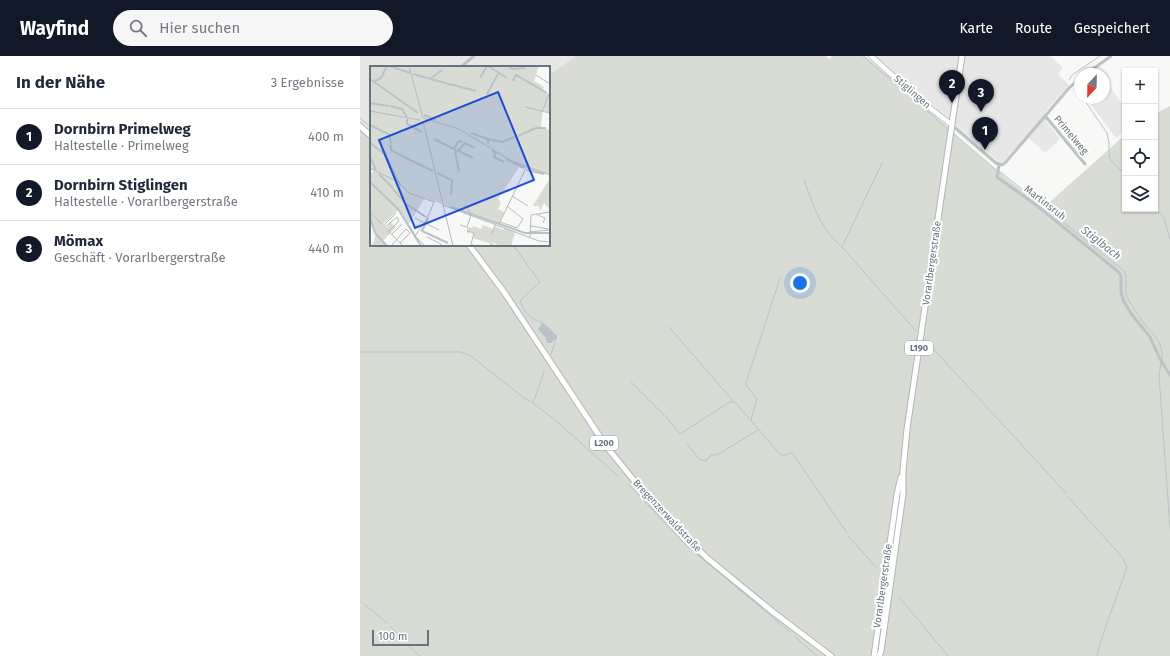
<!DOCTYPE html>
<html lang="de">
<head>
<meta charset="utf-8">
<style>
  body { margin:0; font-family:"Fira Sans",sans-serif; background:#f6f6f7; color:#1f2937 }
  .controls { position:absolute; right:12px; top:12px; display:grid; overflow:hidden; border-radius:0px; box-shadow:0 1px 3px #0004 }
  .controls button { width:36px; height:36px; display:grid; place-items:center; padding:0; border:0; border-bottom:1px solid #e0e1e3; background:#fff; color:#1f2937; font:20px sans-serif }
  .compass { position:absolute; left:714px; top:12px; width:36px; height:36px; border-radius:50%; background:#fff; box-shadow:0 1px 3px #0004; rotate:202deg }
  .scale { position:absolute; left:12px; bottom:10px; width:57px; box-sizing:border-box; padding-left:4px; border:2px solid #66747d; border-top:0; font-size:11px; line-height:14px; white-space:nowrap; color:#66747d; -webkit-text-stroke:3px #fff; paint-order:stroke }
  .you { position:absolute; left:440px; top:227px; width:14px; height:14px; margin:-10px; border:3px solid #fff; border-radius:50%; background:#1a73e8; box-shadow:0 0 0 6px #1a73e833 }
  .badge { display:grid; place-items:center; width:26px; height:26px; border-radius:50%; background:#111827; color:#fff; font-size:13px; font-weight:700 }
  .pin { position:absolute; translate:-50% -33px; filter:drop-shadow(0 1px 2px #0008) }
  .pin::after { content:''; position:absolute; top:21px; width:14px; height:12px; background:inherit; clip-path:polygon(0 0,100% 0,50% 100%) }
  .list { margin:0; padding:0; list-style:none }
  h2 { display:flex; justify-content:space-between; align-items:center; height:52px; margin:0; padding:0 16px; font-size:17px }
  h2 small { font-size:13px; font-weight:400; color:#747a83 }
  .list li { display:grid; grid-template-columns:26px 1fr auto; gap:12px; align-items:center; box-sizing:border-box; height:56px; padding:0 16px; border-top:1px solid #e0e1e3 }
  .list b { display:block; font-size:15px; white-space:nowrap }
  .list p { margin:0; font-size:13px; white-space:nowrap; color:#747a83 }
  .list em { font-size:13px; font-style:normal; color:#747a83 }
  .icon { flex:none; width:22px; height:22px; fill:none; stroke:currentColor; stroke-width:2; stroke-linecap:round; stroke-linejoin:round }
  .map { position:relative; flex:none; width:810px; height:600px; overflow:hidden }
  header { display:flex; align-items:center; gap:24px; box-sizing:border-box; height:56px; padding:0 20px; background:#111827; color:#fff }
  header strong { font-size:19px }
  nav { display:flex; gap:22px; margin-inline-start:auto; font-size:14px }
  .search { width:280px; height:36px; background:#f6f6f7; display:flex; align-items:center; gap:10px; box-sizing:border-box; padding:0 14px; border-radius:22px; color:#747a83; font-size:15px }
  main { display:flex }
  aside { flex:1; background:#fff }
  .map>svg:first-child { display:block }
  .built { fill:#e6e7e6 }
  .green { fill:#d8dcd5 }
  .water { fill:#b9c3c7 }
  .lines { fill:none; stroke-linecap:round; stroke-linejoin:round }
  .stream { stroke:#b9c3c7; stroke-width:1 }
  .secondary-casing { stroke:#b0b6ba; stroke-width:6 }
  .primary-casing { stroke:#b1b6b9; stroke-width:7 }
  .minor { stroke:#bdc2c5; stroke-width:3 }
  .secondary { stroke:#fff; stroke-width:4.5 }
  .primary { stroke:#fff; stroke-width:5 }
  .labels { text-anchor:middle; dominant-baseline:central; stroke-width:4; stroke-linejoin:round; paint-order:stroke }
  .shield { fill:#fff; stroke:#949ea4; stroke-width:1 }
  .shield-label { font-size:9px; font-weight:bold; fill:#66747d }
  .street-label { font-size:10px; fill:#66747d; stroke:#fff }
  .water-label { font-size:11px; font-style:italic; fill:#66787f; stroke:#fff }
  .inset-river { fill:none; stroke:#b9c3c7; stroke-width:2 }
  .inset-road { fill:none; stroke:#b5bbbf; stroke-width:1 }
  .view { fill:#1d4ed8; fill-opacity:0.15; stroke:#1d4ed8; stroke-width:2 }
  .inset-edge { fill:none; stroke:#66747d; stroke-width:2 }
</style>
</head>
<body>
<header>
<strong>Wayfind</strong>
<div class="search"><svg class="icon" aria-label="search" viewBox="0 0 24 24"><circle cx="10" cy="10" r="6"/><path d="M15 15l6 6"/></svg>Hier suchen</div>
<nav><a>Karte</a><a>Route</a><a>Gespeichert</a></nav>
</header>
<main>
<aside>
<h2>In der Nähe<small>3 Ergebnisse</small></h2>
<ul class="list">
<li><span class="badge">1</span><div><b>Dornbirn Primelweg</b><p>Haltestelle · Primelweg</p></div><em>400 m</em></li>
<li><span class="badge">2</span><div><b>Dornbirn Stiglingen</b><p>Haltestelle · Vorarlbergerstraße</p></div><em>410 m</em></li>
<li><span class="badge">3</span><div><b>Mömax</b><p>Geschäft · Vorarlbergerstraße</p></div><em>440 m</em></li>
</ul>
</aside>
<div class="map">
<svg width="810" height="600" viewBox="0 0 810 600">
  <rect width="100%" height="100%" fill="#f8f8f6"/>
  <g class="built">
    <polygon points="0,0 216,0 189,19 189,11 11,11 11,76 0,66"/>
    <polygon points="513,0 690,0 703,12 698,18 709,29 685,56 686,65 700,83 685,97 670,83 666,81 641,108 598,71 582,60"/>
    <polygon points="744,22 765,52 765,75 756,82 726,42 744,42"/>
  </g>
  <polygon class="green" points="216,0 466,0 469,3 472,0 505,0 586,69 599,83 683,152 765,79 765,153 795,153 795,58 810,50 810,600 0,600 0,66 11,76 11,189 189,189 189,19"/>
  <polygon class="water" points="182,267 186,269 197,280 197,283 194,284 191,287 187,287 185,281 178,273"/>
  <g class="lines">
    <g class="stream">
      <polyline points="503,0 589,74"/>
      <polyline points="709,24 712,19 740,0"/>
      <polyline points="716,33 720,37"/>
      <polyline points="723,42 747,77 749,87 749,96 750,103 765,119"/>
      <polyline points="0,62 11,71"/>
      <path d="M593 77 635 113 643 118 764 215C769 223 763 231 767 240 771 250 780 262 787 271 796 283 803 286 802 304"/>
      <polyline points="522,107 482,191 556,275"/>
      <path d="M444 124C453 148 460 173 481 190"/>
      <polyline points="795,152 804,162 810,183"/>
      <path d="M153 189 180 226 160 245C163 255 173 265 183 267"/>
      <polyline points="309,271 374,346"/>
      <polyline points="566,285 706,437"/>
      <polyline points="0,296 101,296 111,300 164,342 173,347"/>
      <polyline points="191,298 196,283"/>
      <polyline points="801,307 799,320 810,472"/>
      <polyline points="184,316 173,347 194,363 258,420"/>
      <polyline points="271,326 306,361 320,378 365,349 370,346 375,346 418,396 423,400 430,397 433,398 487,477"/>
      <polyline points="391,364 397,343 386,329 386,327 420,222"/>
      <polyline points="327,388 340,404 346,405 351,399 357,399 398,374"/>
      <polyline points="269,429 327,490 430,576"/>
      <polyline points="708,441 763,502 767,511 740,587 737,600"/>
      <polyline points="488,480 516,511"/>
      <polyline points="540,542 588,600"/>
      <polyline points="0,545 1,546"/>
      <polyline points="4,548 27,567"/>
      <polyline points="30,570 45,585"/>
      <polyline points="435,581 457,600"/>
      <polyline points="47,588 60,600"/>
    </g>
    <g class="secondary-casing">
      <polyline id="secondary" points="511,0 561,45 592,69"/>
    </g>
    <g class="primary-casing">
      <g id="primary">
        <polyline points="0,70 11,80"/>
        <polyline points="109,189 144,236 246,390 293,448 319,475 347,502 413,556 471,600"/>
        <polyline points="514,600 537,438 541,421"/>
        <polyline points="519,600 521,595 543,438 543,414 547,373 602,0"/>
      </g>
    </g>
    <g class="minor">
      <polyline points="101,11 114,0"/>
      <polyline points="726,18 751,0"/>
      <polyline points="686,61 725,108"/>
      <polyline points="592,69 636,107 642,109 645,107 709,32 720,22"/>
      <polyline points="639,109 637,121 676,149 755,213 760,218 761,221 761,236 763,244 772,259 790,281 800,303 810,319"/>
    </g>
    <use href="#secondary" class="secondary"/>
    <use href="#primary" class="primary"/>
  </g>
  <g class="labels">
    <g class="shield">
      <rect x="545" y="285" width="28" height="14" rx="3"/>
      <rect x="230" y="380" width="28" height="14" rx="3"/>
    </g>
    <g class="shield-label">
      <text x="559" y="292">L190</text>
      <text x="244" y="387">L200</text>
    </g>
    <g class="street-label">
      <text transform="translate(552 36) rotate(41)">Stiglingen</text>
      <text transform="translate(711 79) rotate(50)">Primelweg</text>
      <text transform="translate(685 147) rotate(38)">Martinsruh</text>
      <text transform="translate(572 207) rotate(-82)">Vorarlbergerstraße</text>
      <text transform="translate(307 460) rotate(47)">Bregenzerwaldstraße</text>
      <text transform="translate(523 530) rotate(-82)">Vorarlbergerstraße</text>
    </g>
    <g class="water-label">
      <text transform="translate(741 187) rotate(38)">Stiglbach</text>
    </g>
  </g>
  <g transform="translate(10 10)">
    <rect width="180" height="180" fill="#f8f8f6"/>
    <path d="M0 0H169L164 15 174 21 172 25 180 29V48L173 43 171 62 180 64V108H171L150 100 128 133 131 136 128 143 134 146 129 158 55 132 38 159 29 143 12 159 16 164 20 156 26 161 13 175 17 180H2L6 168 0 157V109L4 104H0ZM180 112V144L174 137 170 145 169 140H163ZM113 159 123 163 120 171 125 160 133 164 135 161 145 167 141 180H130L120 175 125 179 121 180 119 177 103 172 104 167 100 166 97 168V161L102 162 103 160 111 163Z" fill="#d8dcd5"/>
    <path class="inset-river" d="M20 0 40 7M118 0 137 12M138 0 142 3 155 2M43 8 75 17M110 12 117 0M0 13 48 47M60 13 72 4M5 15 11 12 17 0M143 15 146 9 177 27M75 17 106 25M117 28 128 8M0 37 19 40M20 40 32 43 37 51M54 49 66 54M37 53V58L52 66M0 59 20 69 21 84 34 91M101 67 118 73V78M148 70 166 62H176M64 73 88 85 95 77 105 82M118 73 132 76 147 70M0 77 15 88 30 119M84 82 89 75 93 76M85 84 89 106M89 85 103 92M122 85 126 87 124 91 134 96M0 91 6 104M34 91 63 105M136 93 154 102M157 104 174 108M67 107 82 114 81 129M9 108 23 122M0 116 28 143 51 180M23 123 36 138 56 151M81 141 155 167H180M0 151 5 167 17 180M58 152 52 165 78 177"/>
    <path class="inset-road" d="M39 0 53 52 89 63 142 95 180 109M166 9 180 18M155 41 180 47M0 45 50 54M172 46 180 25M53 55 83 180M0 102 28 116 39 127 64 136M142 130 158 140M73 139 169 175 180 176M137 140 153 153M0 146 33 180M166 148 175 152 173 157M45 152 69 164M130 156 147 162 153 153M129 158 156 102M39 159 45 170M90 159 97 161 101 149 98 143M13 160 26 147M161 160 178 163M15 161 27 151 29 155 19 165M97 165 104 167 101 178 105 180M159 166 179 164M22 168 32 158M121 169 126 157M57 171 71 178 70 180M160 171 161 149 180 146M21 180 36 163 40 167 30 177M55 180 45 170 57 153 64 136"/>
    <path class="view" d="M128 26 164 114 45 162 9 74Z"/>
    <rect width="180" height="180" class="inset-edge"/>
  </g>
</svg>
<div class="controls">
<button>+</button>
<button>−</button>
<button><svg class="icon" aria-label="locate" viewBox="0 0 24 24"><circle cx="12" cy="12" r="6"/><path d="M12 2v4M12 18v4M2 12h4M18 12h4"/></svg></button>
<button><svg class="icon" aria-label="layers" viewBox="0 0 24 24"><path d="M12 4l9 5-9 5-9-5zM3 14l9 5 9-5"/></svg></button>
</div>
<svg class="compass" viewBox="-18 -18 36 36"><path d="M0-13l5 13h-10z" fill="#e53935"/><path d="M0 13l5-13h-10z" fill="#747a83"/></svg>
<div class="scale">100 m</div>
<div class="you"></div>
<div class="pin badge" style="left:625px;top:94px">1</div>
<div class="pin badge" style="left:592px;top:47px">2</div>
<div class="pin badge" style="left:621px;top:56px">3</div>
</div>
</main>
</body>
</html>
